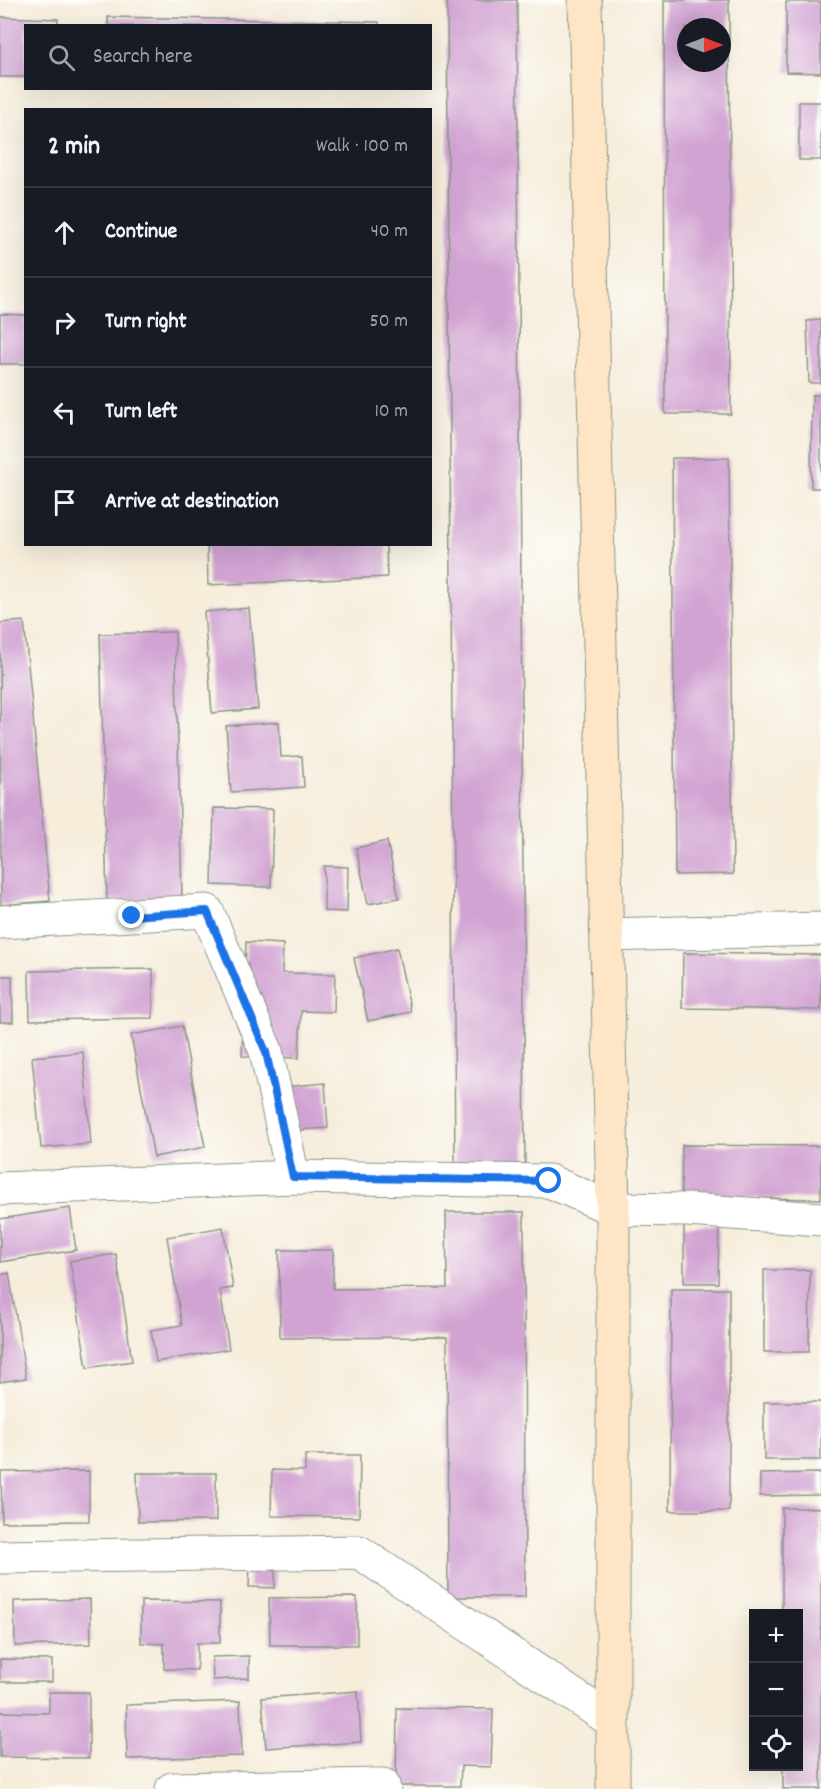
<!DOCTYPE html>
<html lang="en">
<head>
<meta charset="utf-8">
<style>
  body { margin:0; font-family:Dekko,sans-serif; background:#242831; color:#f1f3f6 }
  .controls { position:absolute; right:18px; bottom:18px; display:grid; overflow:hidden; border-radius:0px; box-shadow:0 6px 24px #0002 }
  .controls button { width:54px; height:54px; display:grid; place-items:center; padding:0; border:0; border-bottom:2px solid #363941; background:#171b24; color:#f1f3f6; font:30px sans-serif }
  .compass { position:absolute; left:677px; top:18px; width:54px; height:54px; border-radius:50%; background:#171b24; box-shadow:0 6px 24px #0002; rotate:90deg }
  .stop { position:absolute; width:18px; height:18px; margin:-14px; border:4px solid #1a73e8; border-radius:50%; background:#fff }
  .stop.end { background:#1a73e8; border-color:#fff; box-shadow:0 2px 6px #0008 }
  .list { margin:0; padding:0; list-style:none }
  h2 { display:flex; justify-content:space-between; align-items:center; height:78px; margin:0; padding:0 24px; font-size:26px }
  h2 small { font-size:20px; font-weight:400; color:#9ea1a6 }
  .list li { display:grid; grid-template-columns:39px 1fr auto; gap:18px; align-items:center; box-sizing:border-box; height:90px; padding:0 24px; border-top:2px solid #363941 }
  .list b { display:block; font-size:22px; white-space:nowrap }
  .list em { font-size:20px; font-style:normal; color:#9ea1a6 }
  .icon { flex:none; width:33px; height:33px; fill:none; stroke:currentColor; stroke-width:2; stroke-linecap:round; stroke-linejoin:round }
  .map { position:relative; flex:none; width:821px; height:1789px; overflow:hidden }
  .search { position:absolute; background:#171b24; box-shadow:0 6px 24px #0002; left:24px; top:24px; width:408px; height:66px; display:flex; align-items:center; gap:15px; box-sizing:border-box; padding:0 21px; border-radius:0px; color:#9ea1a6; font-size:22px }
  .panel { position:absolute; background:#171b24; box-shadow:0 6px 24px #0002; left:24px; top:108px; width:408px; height:438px; border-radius:0px }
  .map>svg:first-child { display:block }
  .building { fill:#d1a3d3; fill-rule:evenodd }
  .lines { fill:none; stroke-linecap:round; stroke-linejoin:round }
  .street-casing { stroke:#8a9588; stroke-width:35 }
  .secondary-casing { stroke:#8a9588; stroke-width:35 }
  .street { stroke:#fff; stroke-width:33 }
  .secondary { stroke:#fde5c5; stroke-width:33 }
  .route { stroke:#1a73e8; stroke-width:8 }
</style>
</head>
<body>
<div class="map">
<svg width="821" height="1789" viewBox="0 0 821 1789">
  <rect width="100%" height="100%" fill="#fdfcf7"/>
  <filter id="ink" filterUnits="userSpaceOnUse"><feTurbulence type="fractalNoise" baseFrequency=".0167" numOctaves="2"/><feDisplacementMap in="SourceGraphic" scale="12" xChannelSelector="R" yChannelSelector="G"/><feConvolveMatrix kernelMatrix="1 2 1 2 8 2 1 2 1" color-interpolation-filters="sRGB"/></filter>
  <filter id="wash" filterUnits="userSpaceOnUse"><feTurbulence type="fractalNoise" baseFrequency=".008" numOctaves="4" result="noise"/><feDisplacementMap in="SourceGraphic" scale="24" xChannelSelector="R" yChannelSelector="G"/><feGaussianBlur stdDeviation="1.35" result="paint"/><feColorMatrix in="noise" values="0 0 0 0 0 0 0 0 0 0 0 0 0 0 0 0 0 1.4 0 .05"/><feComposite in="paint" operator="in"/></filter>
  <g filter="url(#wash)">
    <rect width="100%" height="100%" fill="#f6eddb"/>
    <g id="blocks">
      <g class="building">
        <polygon points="447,0 517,0 525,1167 455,1168"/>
        <path d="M664 0H729L731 414H665ZM686 27H722V63H686Z"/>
        <polygon points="786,2 821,2 821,73 786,72"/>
        <polygon points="0,17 58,19 58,26 26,26 26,77 0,77"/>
        <polygon points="108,17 379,22 379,26 108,26"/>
        <rect x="799" y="102" width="22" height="58"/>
        <polygon points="0,314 26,315 26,364 0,364"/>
        <polygon points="821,320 821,383 809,383 807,321"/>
        <polygon points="812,395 821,395 821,488 811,488"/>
        <polygon points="672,458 729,458 733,874 675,875"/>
        <polygon points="207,544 386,544 387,577 208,585"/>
        <polygon points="249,608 258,709 212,713 204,612"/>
        <polygon points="24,621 50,901 1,905 0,623"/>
        <polygon points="175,632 182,898 107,900 100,634"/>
        <polygon points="279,722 281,757 302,756 304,787 231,792 226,726"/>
        <polygon points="214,808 273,809 271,887 212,885"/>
        <polygon points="387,841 399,898 368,904 356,848"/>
        <polygon points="324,866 348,867 347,912 324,911"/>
        <polygon points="246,942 283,944 282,973 335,974 334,1012 301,1011 299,1058 242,1056"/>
        <polygon points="397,948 411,1012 368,1021 354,958"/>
        <polygon points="683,953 821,955 821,1010 682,1008"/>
        <polygon points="153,969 153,1018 30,1020 29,971"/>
        <polygon points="0,976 12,976 13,1022 0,1022"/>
        <polygon points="182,1026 205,1147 154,1157 131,1035"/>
        <polygon points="83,1052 91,1144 41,1148 32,1057"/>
        <polygon points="325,1083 328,1128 286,1131 283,1087"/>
        <polygon points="682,1145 821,1146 821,1199 681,1197"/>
        <polygon points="70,1208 76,1250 0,1262 0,1219"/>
        <polygon points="446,1212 524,1212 525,1597 448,1597 447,1337 280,1338 279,1250 333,1250 333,1289 447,1288"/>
        <polygon points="684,1225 719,1225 718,1283 684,1283"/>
        <polygon points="223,1227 233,1288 220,1290 229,1349 156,1362 151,1330 182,1325 167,1237"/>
        <polygon points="116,1254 132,1361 87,1368 70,1261"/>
        <polygon points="764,1270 810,1270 809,1352 764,1352"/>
        <polygon points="9,1273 26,1378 0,1382 0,1275"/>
        <polygon points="671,1289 729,1289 729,1511 670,1511"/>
        <rect x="764" y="1402" width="57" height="58"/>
        <polygon points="305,1455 360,1455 359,1517 271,1516 272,1470 305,1471"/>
        <polygon points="89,1471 89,1521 2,1522 1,1472"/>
        <polygon points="137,1473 216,1473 216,1521 138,1522"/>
        <polygon points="820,1473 820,1495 760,1496 760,1474"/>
        <polygon points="782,1508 821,1508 821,1789 783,1789 783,1766 798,1766 798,1614 782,1614"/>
        <polygon points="250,1562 275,1563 275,1588 249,1587"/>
        <polygon points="357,1597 357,1645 270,1645 269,1598"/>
        <polygon points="90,1599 91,1644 15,1646 14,1601"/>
        <polygon points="141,1601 220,1602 220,1643 197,1643 197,1670 164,1669 164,1644 141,1643"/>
        <polygon points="249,1656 249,1678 213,1680 212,1657"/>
        <polygon points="0,1659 52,1660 52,1682 0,1682"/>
        <polygon points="358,1691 361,1742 266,1748 262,1698"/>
        <polygon points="49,1692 89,1692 89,1758 0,1757 0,1712 49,1713"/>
        <polygon points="240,1701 242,1756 127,1759 126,1705"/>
        <polygon points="397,1708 493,1709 491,1767 461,1766 460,1786 396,1786"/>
      </g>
    </g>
  </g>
  <g filter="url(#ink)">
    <use href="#blocks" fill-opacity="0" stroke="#8a9588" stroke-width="1.5"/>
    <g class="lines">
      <g class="street-casing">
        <g id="street">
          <polyline points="0,922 207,911 266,1051 293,1177"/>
          <polyline points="607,935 821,929"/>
          <polyline points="0,1189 293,1177 549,1181 613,1209 687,1210 821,1219"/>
          <polyline points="0,1557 359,1552 612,1721"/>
          <polyline points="172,1789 383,1785 384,1789"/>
        </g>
      </g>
      <g class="secondary-casing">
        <polyline id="secondary" points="585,0 613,1209 613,1789"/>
      </g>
      <use href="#street" class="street"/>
      <use href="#secondary" class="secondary"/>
    </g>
  </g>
  <g class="lines" filter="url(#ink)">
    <polyline class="route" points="132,916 207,911 266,1052 293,1177 549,1181"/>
  </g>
</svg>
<div class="controls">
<button>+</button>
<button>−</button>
<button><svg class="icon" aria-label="locate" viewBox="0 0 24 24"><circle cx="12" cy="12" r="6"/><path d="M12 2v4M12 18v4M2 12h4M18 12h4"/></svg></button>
</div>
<svg class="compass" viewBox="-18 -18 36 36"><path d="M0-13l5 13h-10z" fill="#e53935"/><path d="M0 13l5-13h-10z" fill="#9ea1a6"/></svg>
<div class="stop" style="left:549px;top:1181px"></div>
<div class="stop end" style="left:132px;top:916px"></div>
<div class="search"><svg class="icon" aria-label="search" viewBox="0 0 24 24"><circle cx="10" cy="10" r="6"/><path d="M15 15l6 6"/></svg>Search here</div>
<section class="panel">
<h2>2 min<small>Walk · 100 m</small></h2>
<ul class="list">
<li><svg class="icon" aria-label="ahead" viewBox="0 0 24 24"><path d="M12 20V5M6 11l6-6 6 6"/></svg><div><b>Continue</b></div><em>40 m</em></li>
<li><svg class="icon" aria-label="right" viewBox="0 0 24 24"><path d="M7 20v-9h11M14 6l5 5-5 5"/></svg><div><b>Turn right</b></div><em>50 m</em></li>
<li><svg class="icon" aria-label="left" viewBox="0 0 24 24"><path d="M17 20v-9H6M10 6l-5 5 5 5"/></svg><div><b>Turn left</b></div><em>10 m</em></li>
<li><svg class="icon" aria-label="arrive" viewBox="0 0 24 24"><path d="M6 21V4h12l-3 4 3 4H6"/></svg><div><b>Arrive at destination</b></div></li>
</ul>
</section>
</div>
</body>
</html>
